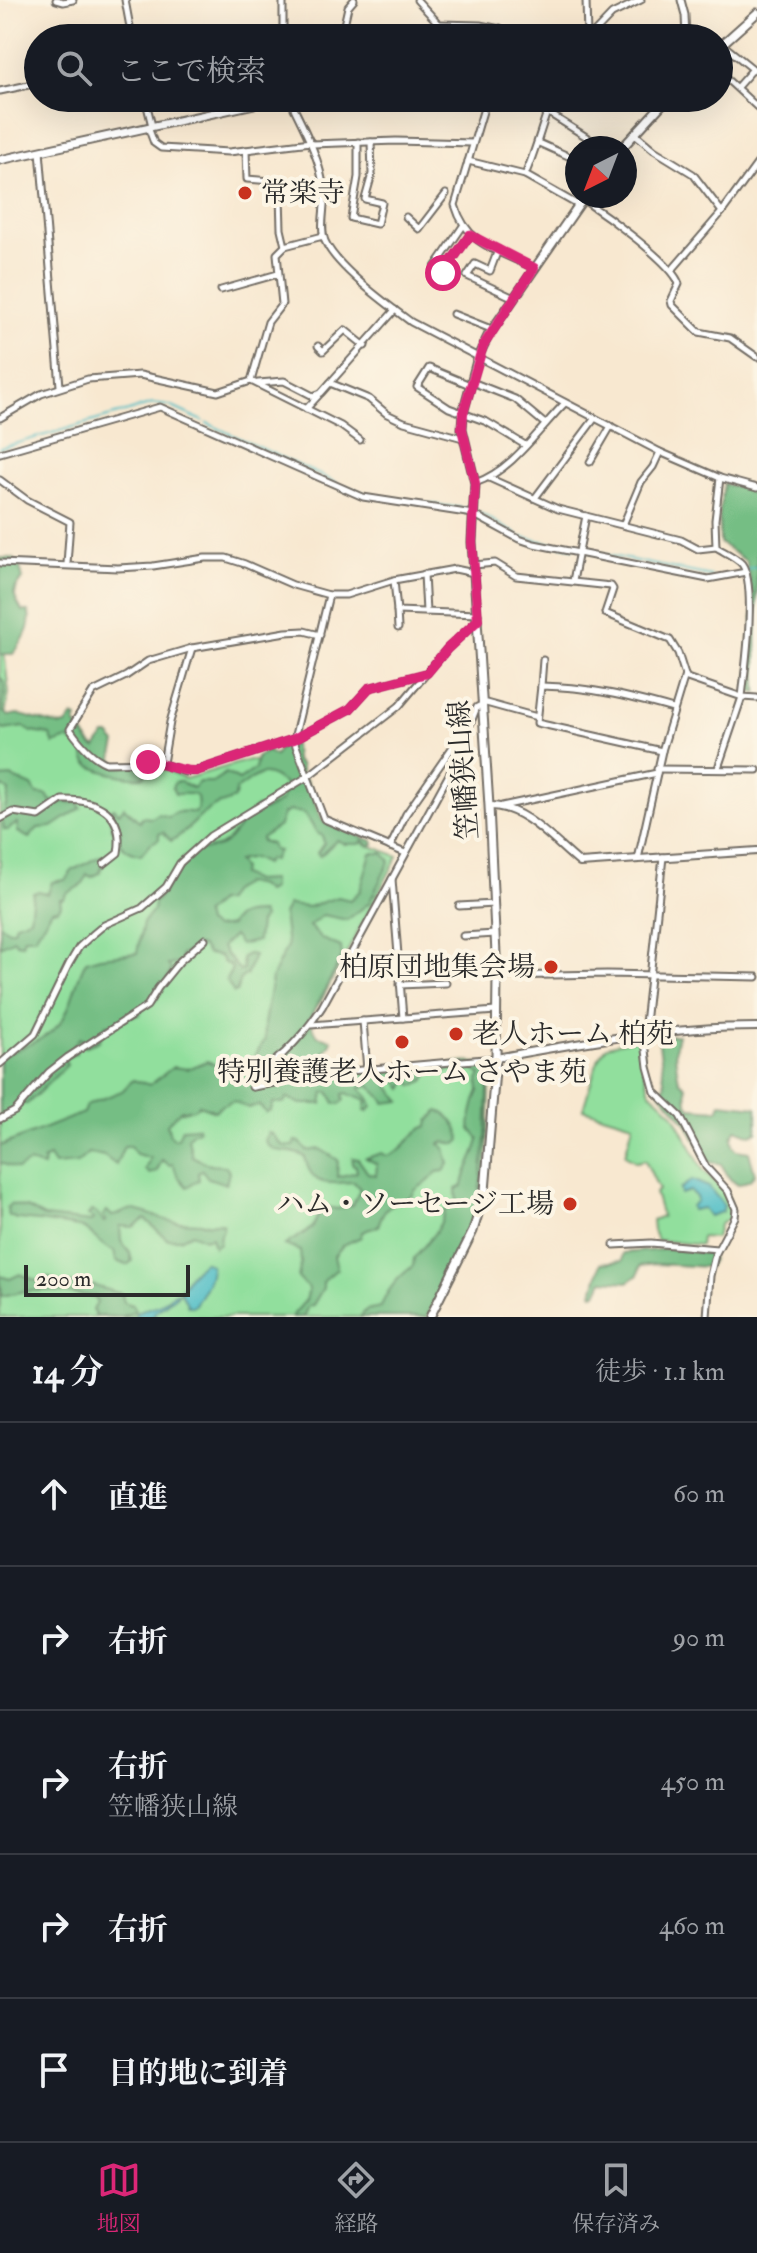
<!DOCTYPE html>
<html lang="ja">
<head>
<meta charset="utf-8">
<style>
  body { margin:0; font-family:"IM FELL Double Pica","Noto Serif JP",serif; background:#242831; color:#f1f3f6 }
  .compass { position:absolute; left:565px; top:136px; width:72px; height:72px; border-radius:50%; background:#171b24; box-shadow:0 8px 32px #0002; rotate:222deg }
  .scale { position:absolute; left:24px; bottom:20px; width:166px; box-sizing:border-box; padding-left:8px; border:4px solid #2b2b2b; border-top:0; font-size:22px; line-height:28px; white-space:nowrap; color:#2b2b2b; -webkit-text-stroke:6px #fcf5e5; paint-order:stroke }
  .stop { position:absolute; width:24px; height:24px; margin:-18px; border:6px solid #db2777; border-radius:50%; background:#fff }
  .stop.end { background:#db2777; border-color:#fff; box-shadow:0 2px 8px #0008 }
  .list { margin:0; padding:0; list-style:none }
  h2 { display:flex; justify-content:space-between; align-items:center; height:104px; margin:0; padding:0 32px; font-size:34px }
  h2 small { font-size:26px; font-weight:400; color:#9ea1a6 }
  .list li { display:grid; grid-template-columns:52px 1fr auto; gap:24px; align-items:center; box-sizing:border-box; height:144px; padding:0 32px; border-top:2px solid #363941 }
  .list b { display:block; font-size:30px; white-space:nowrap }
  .list p { margin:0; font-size:26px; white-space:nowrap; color:#9ea1a6 }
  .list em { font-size:26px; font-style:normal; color:#9ea1a6 }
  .icon { flex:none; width:44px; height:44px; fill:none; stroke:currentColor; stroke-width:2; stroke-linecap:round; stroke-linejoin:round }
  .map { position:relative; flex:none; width:757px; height:1317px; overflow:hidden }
  .search { position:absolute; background:#171b24; box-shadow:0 8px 32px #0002; left:24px; right:24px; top:24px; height:88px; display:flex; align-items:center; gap:20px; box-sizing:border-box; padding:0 28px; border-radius:44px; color:#9ea1a6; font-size:30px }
  .sheet { height:824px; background:#171b24 }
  nav { display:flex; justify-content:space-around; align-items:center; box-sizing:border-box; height:112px; border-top:2px solid #363941; background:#171b24; font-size:22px; color:#9ea1a6 }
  nav a { display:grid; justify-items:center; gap:4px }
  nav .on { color:#db2777 }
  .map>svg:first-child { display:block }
  .green { fill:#91df9d; stroke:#5e8564; stroke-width:2 }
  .forest { fill:#74be84; stroke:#507458; stroke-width:2 }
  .water { fill:#50bec6; stroke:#3e7478; stroke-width:2 }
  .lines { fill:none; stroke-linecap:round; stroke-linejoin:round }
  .stream { stroke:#50bec6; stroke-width:2 }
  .minor-casing { stroke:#736d65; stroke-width:9 }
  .tertiary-casing { stroke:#736d65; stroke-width:10 }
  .secondary-casing { stroke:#736d65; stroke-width:11 }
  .minor { stroke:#fff; stroke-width:5 }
  .tertiary { stroke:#fff; stroke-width:6 }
  .secondary { stroke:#fff; stroke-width:7 }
  .route { stroke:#db2777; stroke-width:10 }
  .poi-dot { fill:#c8321e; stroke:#fcf5e5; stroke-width:3 }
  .labels { text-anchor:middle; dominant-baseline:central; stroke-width:8; stroke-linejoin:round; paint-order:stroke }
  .poi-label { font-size:28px; fill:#2b2b2b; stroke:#fcf5e5; text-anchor:start }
  .street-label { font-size:28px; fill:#2b2b2b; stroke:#fcf5e5 }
</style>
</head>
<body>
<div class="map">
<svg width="757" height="1317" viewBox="0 0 757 1317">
  <rect width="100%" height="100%" fill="#fcf5e5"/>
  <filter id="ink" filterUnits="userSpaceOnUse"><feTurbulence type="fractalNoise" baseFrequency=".0125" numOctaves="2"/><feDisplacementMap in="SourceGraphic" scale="16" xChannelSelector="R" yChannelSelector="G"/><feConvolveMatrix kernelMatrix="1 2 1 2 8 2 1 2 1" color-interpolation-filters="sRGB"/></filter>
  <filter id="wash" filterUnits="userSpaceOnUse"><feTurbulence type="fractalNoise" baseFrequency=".006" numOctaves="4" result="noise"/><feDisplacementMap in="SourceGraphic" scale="32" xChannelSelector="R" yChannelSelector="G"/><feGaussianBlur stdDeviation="1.8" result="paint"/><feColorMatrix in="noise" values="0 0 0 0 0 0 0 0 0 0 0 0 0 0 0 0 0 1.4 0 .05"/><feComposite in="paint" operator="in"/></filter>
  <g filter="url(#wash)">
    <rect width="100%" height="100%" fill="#f8e8d0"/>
    <g class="green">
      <polygon points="0,568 20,570 4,651 9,693 4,720 78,735 121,765 165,769 185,779 249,760 268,764 307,789 320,827 398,856 321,1001 288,1044 260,1068 0,1155"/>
      <polygon points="638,1038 641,1040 644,1071 650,1091 673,1113 703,1170 725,1192 730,1202 729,1218 719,1225 716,1238 701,1237 700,1245 657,1240 653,1231 652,1221 662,1217 655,1193 659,1190 645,1160 637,1162 625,1155 633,1124 583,1109 598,1060 607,1046"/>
      <path d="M487 1064 491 1067C488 1111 491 1162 478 1204 466 1244 443 1280 424 1317H0V1160L164 1117 235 1095 296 1082Z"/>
    </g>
    <g class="forest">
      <path d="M724 484 757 491V565L755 566 757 568C757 610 754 652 757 693L747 690C754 643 757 608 746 561L720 543 719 515Z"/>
      <path d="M0 558H13L19 564 23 579C10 591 13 595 22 611H28C34 625 21 644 13 654H0Z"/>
      <path d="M0 677C11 688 1 698 3 712L9 716 17 714 61 726 66 725 73 716 77 718 75 723C79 730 87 738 93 747L96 748 105 735H109L116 743C114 754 109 758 118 767L137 765 146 772 145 776C134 780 96 772 87 763 83 758 84 755 84 750L68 739 54 744 50 735 32 732 23 727 4 730 0 726Z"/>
      <path d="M289 743 294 745 295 760 301 766V776L306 780 322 820 327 824 373 841 374 844 369 846 363 840 360 844H345L337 840 320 856 317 853 324 843 322 835 318 834 304 813 289 811 283 814 279 826 261 838V841L271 844 273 850 278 851 273 860 268 859 265 864 253 858 237 861 242 868 241 875 254 881 272 880V889L266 892 259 886 245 883 231 891 225 901 218 902 204 914 206 923 214 928 230 926C234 913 249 913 261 913L263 918 259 923 257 941 240 945 233 936 222 946 224 952 240 971 243 970 242 957 248 954 254 955 247 974 240 979 237 992 234 993 226 980 232 969 230 965 224 963 220 956 207 954 202 947 198 946 181 955 183 963 168 965 171 969C169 977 161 993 156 1000L146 1002 139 1015C126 1014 119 1027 106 1025L99 1041 84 1047 82 1039 80 1038 74 1045 76 1053 64 1059 67 1065 27 1104H23L12 1113 8 1110 4 1117H0V1057C21 1047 49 1040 63 1019 73 1002 76 979 86 961L100 957 137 953 143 923 153 910 154 902C163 895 164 888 171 880 178 870 187 863 194 852 203 848 218 850 226 842 237 832 244 816 257 807L263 811 281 801 285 785C261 765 258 776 236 790L235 797C228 804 219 803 211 808 197 817 186 834 171 841L163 832 159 834V839L150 844 141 855C117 851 110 831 110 810L114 808 119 813 124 807 140 822 142 817 152 818 158 814 169 817C177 810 188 811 195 813L198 807 197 797 193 794H175L172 787 175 782H181L193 788 199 782H212L226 773 239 780 255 769 257 757 267 751 275 756 280 746Z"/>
      <path d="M11 777 32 786 37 794 47 795 51 801 78 803 81 808 52 827 38 828 29 838 18 832 17 823 8 830H4C0 815 8 805 9 791L0 785V778Z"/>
      <path d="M371 853H383L390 861 369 903 347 920 323 915 309 926 322 939 341 947 342 957 309 1020 318 1036 332 1040C328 1054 318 1053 314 1071L411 1069 469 1062 489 1066 486 1139 479 1194 471 1225 427 1317H360L366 1310 381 1307C387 1289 398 1277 413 1266L414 1258C426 1243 441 1230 445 1210L457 1204 456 1189 463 1186C464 1171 476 1156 479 1139 477 1135 473 1133 471 1129 468 1125 476 1096 479 1091L478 1080 481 1075 468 1066 464 1069 430 1072 424 1081 413 1086 409 1079 403 1089 397 1081H391L388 1085 401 1101 385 1103C381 1094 374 1092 370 1085L360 1088C365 1096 370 1095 372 1106L368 1111 365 1110 367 1101C360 1095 354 1098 347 1093L343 1094 344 1100 340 1104 335 1103 329 1092 324 1093 322 1104H301L287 1098 284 1103H273L271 1110 266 1113 259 1105 248 1108 234 1101 220 1106 215 1111 199 1105 194 1109 181 1110 167 1124 170 1135 174 1139 178 1138 182 1128 198 1127 199 1130 192 1133 188 1138 192 1156 210 1165 226 1166 229 1172 226 1184 208 1178 202 1170 198 1173 199 1180 187 1187 177 1175 173 1164 169 1165 162 1160 157 1171 150 1174 145 1170 150 1158 136 1154 130 1146H124L116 1165 104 1156 88 1153 77 1163 54 1165 49 1157 44 1159 43 1167 28 1163 18 1169 0 1163V1146L83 1113 86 1105 122 1091 133 1080 150 1085 173 1067 188 1069 207 1061 222 1067 239 1065 255 1055 265 1040 264 1024 272 977 287 946 283 914 288 905 308 907 338 897 350 900 360 891Z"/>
      <polygon points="100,856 105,857 100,873 91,877 87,874 83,884 66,894 64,899 60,899 61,905 58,909 52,910 35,937 24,937 22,944 16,943 14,939 0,946 0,925 9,930 14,930 16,923 30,918 33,893 39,891 48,894 52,882 65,880 73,870"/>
      <path d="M672 1035H678C673 1051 676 1065 679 1080L686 1086 687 1103 691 1108 718 1110 721 1103 757 1107V1132L751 1135 736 1129 732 1137 733 1145 737 1150 749 1152 755 1174 750 1180 738 1185 730 1179 721 1164 709 1162 703 1156 687 1123 658 1090 665 1086 658 1037Z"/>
      <path d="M438 1111C450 1114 459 1128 461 1140L457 1144 444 1142 440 1144 445 1148 449 1164 444 1171 437 1172C429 1182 427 1182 418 1188 409 1194 418 1193 409 1197 389 1206 385 1204 378 1226L362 1232 361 1237 343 1245 334 1256 337 1269 323 1281V1288L313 1305 308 1306 303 1317H291L306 1300 309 1289 298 1278 301 1262 300 1251 285 1245 313 1227 322 1206 337 1209 353 1205 360 1189 354 1182C329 1183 312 1189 305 1157 291 1147 275 1157 265 1141L268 1133 272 1134 283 1146H294L295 1141 300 1142 307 1151 320 1149 338 1160 337 1177 357 1172 356 1166 352 1164 353 1158 358 1159 368 1173 376 1175 377 1164 366 1158 382 1153 387 1156C405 1152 412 1130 428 1126L429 1121Z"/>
      <path d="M10 1204 27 1208 44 1217 91 1222 93 1219 88 1216 91 1211 97 1213 104 1222 106 1221 103 1215 107 1211 112 1216C120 1216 123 1211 129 1210 146 1209 161 1222 179 1222 193 1222 207 1224 222 1223L223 1229 220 1234 219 1243 214 1247 211 1237 204 1239 192 1233 180 1239H167L145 1219 133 1227 120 1226 121 1241 130 1252 132 1261 127 1265 116 1261 114 1251C101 1248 95 1234 82 1228 76 1226 24 1219 17 1219L9 1216 7 1208Z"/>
      <polygon points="669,1249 709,1254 712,1258 709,1267 656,1264 640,1266 638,1275 628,1282 603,1280 597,1293 593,1293 601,1263 622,1261 623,1253"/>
      <polygon points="20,1274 40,1282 48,1277 61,1284 88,1284 122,1294 124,1302 133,1305 135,1312 119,1317 96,1316 93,1310 97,1303 95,1297 52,1291 25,1291 2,1296 0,1276 10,1279"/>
    </g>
    <g class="water">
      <polygon points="692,1180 709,1187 724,1206 722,1212 709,1216 703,1208 692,1210 691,1206 697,1201 696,1197 690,1191 681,1194 680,1189"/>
      <path d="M204 1261 211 1265C211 1280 203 1292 194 1306H188L181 1292 155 1312 153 1317H136V1313C144 1307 155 1309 163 1302 170 1297 170 1294 179 1292L189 1276Z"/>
    </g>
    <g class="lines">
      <g class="stream">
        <polyline points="207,423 337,483"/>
        <polyline points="0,448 153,404 170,406 203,421"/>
        <polyline points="345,486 372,496"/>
        <polyline points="391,499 469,509"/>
        <polyline points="480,513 518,535"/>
        <polyline points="522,537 574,548"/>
        <polyline points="582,550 711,576"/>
        <polyline points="745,570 755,567"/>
      </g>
    </g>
  </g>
  <g filter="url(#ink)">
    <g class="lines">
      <g class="minor-casing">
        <g id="minor">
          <polyline points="56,0 63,2 73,0"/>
          <polyline points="125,0 132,38"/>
          <polyline points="283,0 283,38"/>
          <polyline points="417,0 439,24 445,38"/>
          <polyline points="586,0 587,38"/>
          <polyline points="681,0 685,15 686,38"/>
          <polyline points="439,24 480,25 546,38"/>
          <polyline points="249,38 283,31"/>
          <polyline points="341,38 348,7 354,0"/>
          <polyline points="498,38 500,28"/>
          <polyline points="589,38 612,14 641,0"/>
          <polyline points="722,44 753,69 737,87"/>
          <polyline points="719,72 757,107"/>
          <polyline points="0,91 38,83"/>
          <polyline points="145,98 152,126"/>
          <path d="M289 98C304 129 320 157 324 191 326 207 319 227 325 241 336 267 388 305 411 322L660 452 720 478 757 488"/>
          <path d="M487 98 455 205C467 246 499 251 534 268"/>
          <polyline points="547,112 604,148"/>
          <polyline points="148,127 154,143 161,148 229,152 311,142"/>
          <polyline points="635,134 654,150 693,174 722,212"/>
          <polyline points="358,142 358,177 351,218 377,224 382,203 365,199 372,174 371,142"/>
          <polyline points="539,143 577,160"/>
          <polyline points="312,144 396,141 473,143"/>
          <polyline points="246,150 247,179 271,181 273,195 280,195 281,229 285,246"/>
          <polyline points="40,151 60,386"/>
          <polyline points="468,161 525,175 578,205"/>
          <path d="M525 175C536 150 542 124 552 98"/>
          <path d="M582 199C603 213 673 263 679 284L671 301 672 305 699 332 730 338 757 357"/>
          <polyline points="406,217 419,229 446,194"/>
          <polyline points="463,226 435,267 443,273 470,235"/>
          <polyline points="498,250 490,271 475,264 467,276 514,298"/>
          <polyline points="672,270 722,212 757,164"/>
          <polyline points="221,290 278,274"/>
          <polyline points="453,314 491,329"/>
          <polyline points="318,346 323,351 345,330 365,346"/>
          <polyline points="251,381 268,322 282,304 277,254 285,246 323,236"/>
          <polyline points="472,382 515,399 545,424"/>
          <polyline points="258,383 284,381 313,396 321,393 395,310"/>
          <polyline points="330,383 369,399 387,414 404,422 463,438"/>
          <polyline points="470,385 429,368 417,387 449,408 487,422 525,445"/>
          <polyline points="306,409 319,395"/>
          <polyline points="0,418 41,394 88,379 140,375 218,392 251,381 341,426 360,440"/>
          <polyline points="0,453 160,407 363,497 473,514 519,539 534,544 708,579 746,572"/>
          <polyline points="590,462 611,426"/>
          <polyline points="489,478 558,509 681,540 698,549 716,547"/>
          <path d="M720 478 715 520 716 547C724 552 736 557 742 564 757 585 745 669 742 697L757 698"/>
          <polyline points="0,480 27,500 70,522 67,564"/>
          <path d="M475 483C513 470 538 430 565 403"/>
          <polyline points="535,498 595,418"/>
          <polyline points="623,525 641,482 653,467 660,452"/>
          <polyline points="0,563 118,568 153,566 205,558 226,558 245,564 293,585 329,595 346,595 394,580"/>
          <polyline points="474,565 495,563 516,576 611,586 613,589 605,613 670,640 678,653 685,675 662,751 638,859"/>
          <polyline points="474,573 455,569 394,580 397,611 478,614"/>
          <polyline points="424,574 426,612"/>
          <polyline points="573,581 586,516"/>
          <polyline points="329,595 294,739 296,746 324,819 405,853"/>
          <polyline points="397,611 398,628"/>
          <path d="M320 635 304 631 286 632 192 648 148 661 126 676 93 692 70 729C79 742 91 757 106 763L158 762 185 772 196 771 294 739 350 709 369 688 427 673"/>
          <polyline points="685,675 687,678 742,697 718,768"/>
          <polyline points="541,686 543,660"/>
          <path d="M662 751 537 723 541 686C589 687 627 696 673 709"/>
          <polyline points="163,763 170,722 192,648"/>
          <polyline points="657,769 757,770"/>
          <polyline points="502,806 657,773"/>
          <path d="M0 819 13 812 39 816 62 800C98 799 125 813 118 853L104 864"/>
          <polyline points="390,847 406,814 468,725"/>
          <polyline points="663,857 644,1033 648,1067 655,1092 680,1116 706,1167 728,1191 736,1209 735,1217 715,1255 710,1276 707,1317"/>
          <polyline points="392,879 403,1018"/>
          <polyline points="459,906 494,904"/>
          <polyline points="463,936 495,934"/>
          <polyline points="497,976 607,974 757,977"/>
          <polyline points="400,985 446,983"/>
          <polyline points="363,1021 367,1070"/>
          <polyline points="311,1025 496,1011"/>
          <polyline points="0,1064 35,1034 69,964 79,947 92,935 104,925 142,908 166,887 180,863 210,836 307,777 399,706 447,649 477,621"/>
          <path d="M252 1087C261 1073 271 1064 284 1053 298 1040 311 1024 322 1007L452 769 477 707 486 703 537 717"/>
          <polyline points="253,1087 328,1073 496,1058"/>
          <polyline points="0,1119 15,1111 49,1072 68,1057 147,1006 158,988 180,961 205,939"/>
          <polyline points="614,1245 651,1243 717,1249"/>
        </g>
      </g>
      <g class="tertiary-casing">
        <g id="tertiary">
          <path d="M489 806C524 805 554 842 580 863L757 851"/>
          <path d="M496 1058C583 1042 668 1027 757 1027"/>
        </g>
      </g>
      <g class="secondary-casing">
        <g id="secondary">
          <polyline points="719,47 757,13"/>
          <polyline points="622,148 668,98"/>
          <polyline points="0,160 282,98"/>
          <polyline points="430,1317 473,1231 485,1191 496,1058 497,976 489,806 472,542 475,483 462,429 463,413 478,357 488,336 585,196"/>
        </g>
      </g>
      <use href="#minor" class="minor"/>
      <use href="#tertiary" class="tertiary"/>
      <use href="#secondary" class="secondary"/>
    </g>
  </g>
  <g class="lines" filter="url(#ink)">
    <path class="route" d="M148 762C164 763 179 772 196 771L294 739 350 709 369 688 427 673 447 649 478 620 472 542 475 483 462 429 463 413 483 346 534 268 470 235 443 273"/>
  </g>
  <g class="poi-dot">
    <circle cx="245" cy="193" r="8"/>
    <circle cx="551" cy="967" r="8"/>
    <circle cx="456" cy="1034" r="8"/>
    <circle cx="402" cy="1042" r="8"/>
    <circle cx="570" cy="1204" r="8"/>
  </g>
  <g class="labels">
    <g class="poi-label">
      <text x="261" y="193">常楽寺</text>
      <text x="535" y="967" text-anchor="end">柏原団地集会場</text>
      <text x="472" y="1034">老人ホーム 柏苑</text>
      <text x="402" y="1072" text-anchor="middle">特別養護老人ホーム さやま苑</text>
      <text x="554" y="1204" text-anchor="end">ハム・ソーセージ工場</text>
    </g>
    <g class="street-label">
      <text transform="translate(464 770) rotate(-94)">笠幡狭山線</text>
    </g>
  </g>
</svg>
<svg class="compass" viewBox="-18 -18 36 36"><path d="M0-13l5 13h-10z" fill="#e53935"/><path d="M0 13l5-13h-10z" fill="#9ea1a6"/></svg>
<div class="scale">200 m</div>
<div class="stop" style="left:443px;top:273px"></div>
<div class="stop end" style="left:148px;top:762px"></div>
<div class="search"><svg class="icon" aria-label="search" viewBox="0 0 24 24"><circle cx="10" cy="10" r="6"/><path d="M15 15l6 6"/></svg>ここで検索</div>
</div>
<section class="sheet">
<h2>14 分<small>徒歩 · 1.1 km</small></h2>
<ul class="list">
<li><svg class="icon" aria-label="ahead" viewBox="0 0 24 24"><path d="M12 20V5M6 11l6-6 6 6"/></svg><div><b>直進</b></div><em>60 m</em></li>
<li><svg class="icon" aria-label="right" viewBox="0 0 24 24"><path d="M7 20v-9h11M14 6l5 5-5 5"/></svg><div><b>右折</b></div><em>90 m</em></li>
<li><svg class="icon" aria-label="right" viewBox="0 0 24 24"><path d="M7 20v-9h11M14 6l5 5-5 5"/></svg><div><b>右折</b><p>笠幡狭山線</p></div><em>450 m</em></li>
<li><svg class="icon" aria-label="right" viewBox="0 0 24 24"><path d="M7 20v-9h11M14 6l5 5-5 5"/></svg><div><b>右折</b></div><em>460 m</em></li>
<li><svg class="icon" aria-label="arrive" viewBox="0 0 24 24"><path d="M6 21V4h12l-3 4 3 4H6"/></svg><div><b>目的地に到着</b></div></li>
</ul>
</section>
<nav>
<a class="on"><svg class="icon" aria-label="map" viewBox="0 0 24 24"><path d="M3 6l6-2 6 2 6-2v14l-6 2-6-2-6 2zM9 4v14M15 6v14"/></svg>地図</a>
<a><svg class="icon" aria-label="directions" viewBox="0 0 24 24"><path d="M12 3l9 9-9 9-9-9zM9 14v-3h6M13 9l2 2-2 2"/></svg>経路</a>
<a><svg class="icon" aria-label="saved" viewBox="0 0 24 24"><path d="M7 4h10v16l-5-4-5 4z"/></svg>保存済み</a>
</nav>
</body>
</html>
